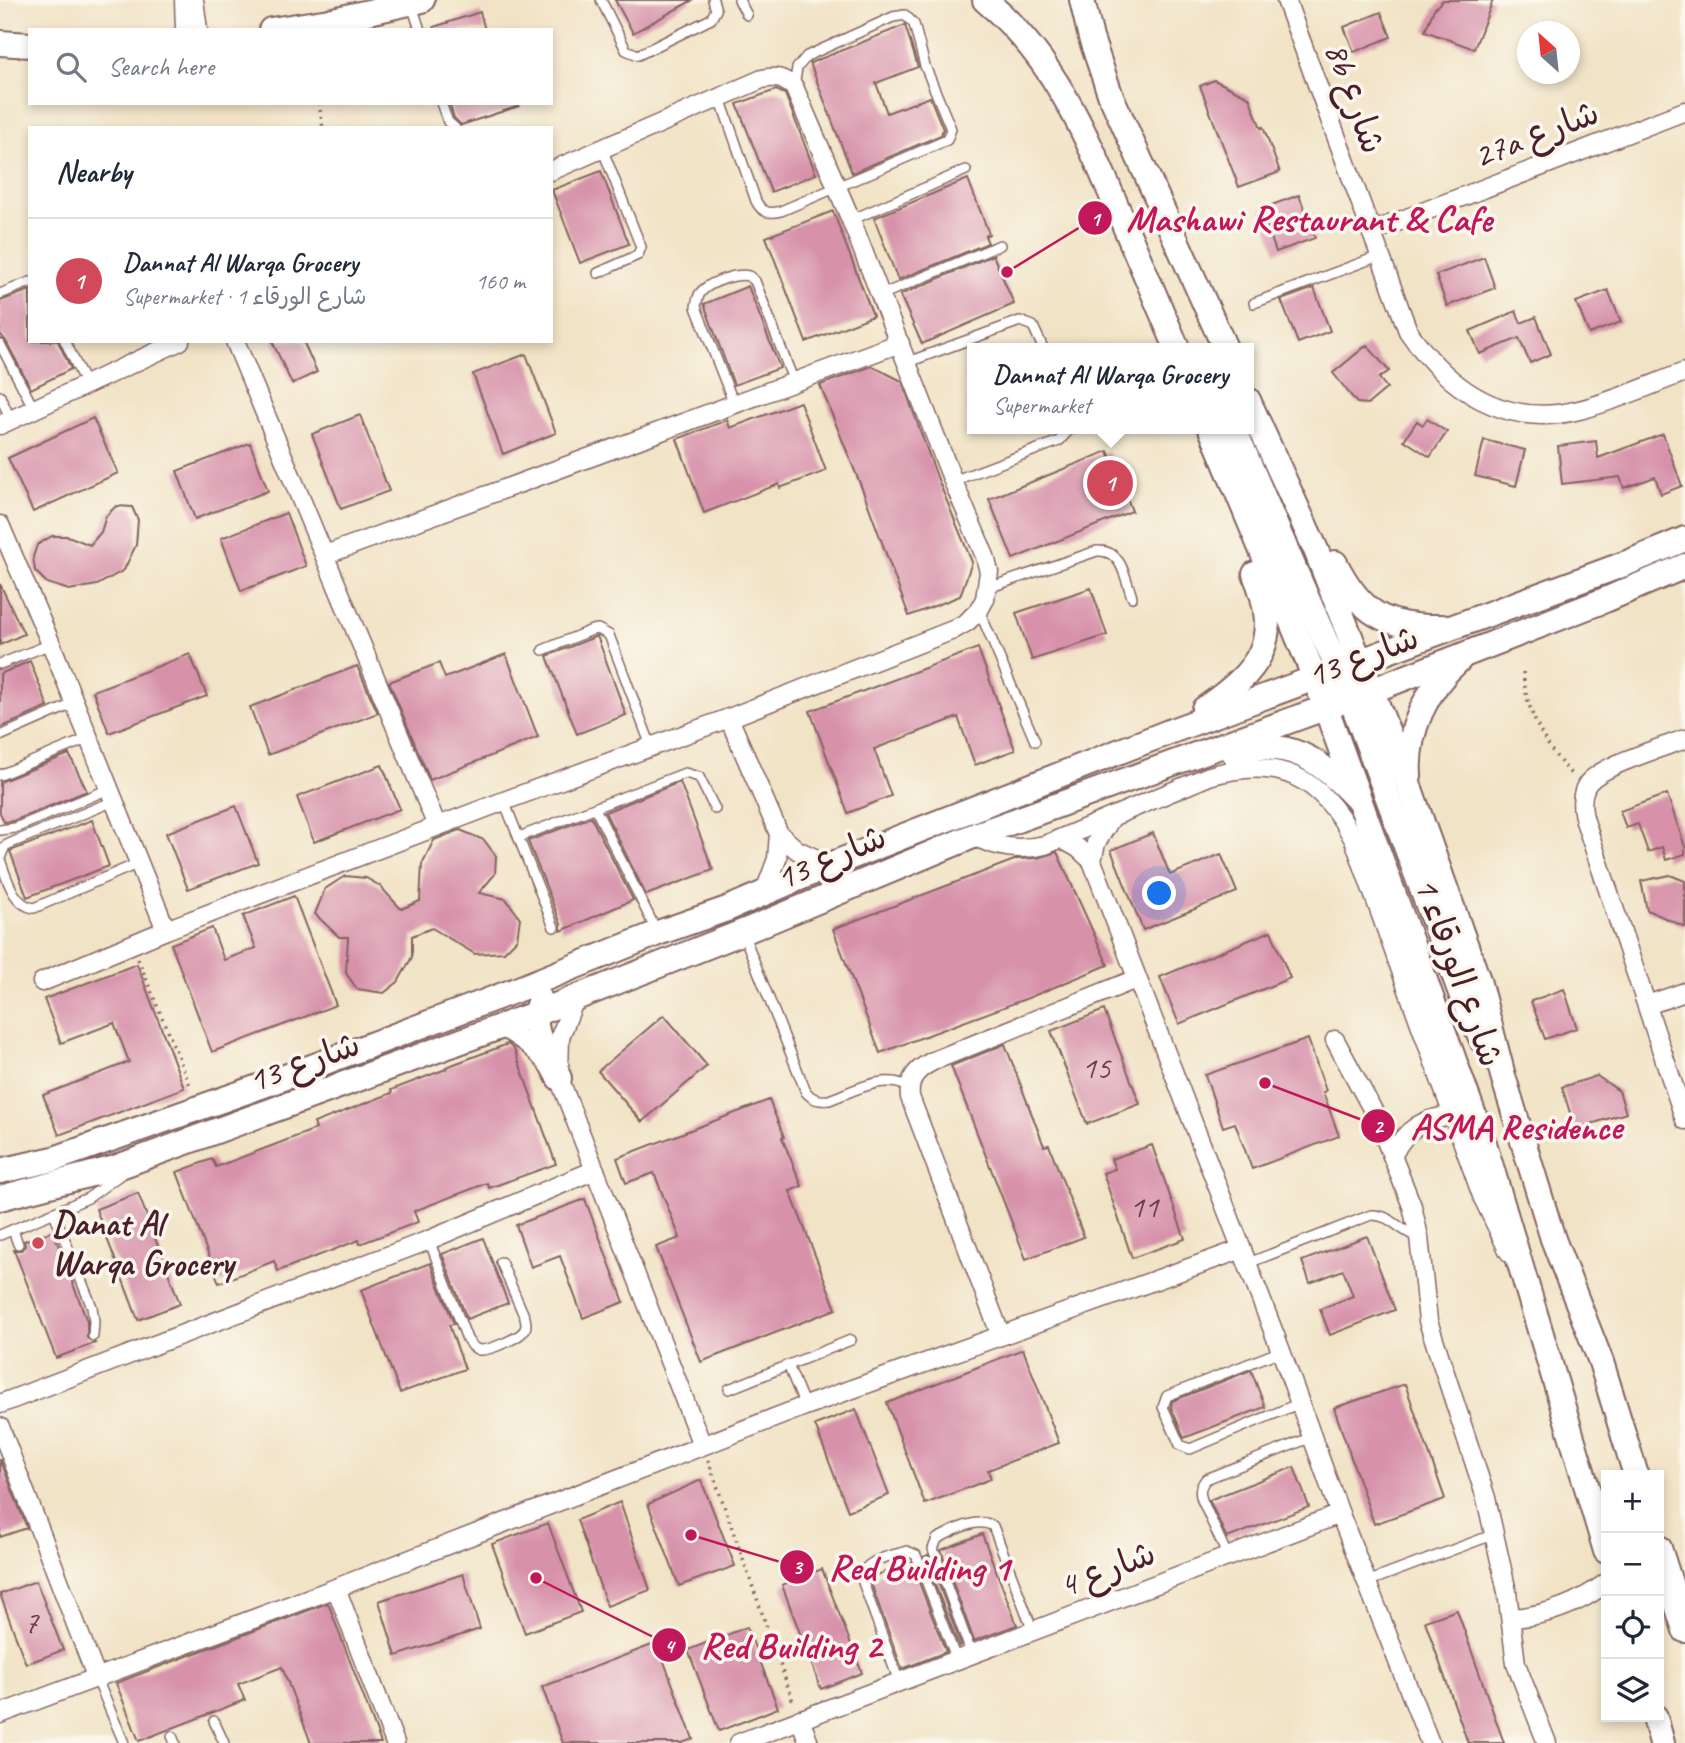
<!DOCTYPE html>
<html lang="en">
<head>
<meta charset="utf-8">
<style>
  body { margin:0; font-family:Caveat,"Playpen Sans Arabic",sans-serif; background:#f6f6f7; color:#1f2937 }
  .controls { position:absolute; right:21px; bottom:21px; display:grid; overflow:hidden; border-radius:0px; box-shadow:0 4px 10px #0003 }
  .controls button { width:63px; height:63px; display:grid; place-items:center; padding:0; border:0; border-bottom:2px solid #e0e1e3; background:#fff; color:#1f2937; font:35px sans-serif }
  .compass { position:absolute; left:1517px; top:21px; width:63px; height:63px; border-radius:50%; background:#fff; box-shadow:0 4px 10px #0003; rotate:333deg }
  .you { position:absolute; left:1160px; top:894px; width:24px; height:24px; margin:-18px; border:5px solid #fff; border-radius:50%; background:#1a73e8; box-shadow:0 0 0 10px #1a73e833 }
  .badge { display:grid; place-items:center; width:46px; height:46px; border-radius:50%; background:#d1495b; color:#fff; font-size:23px; font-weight:700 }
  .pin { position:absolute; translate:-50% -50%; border:4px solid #fff; box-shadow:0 2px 7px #0006 }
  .popup { position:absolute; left:967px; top:343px; width:287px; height:91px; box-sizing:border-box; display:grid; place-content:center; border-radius:0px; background:#fff; filter:drop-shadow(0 2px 5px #0005); font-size:23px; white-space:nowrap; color:#747a83 }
  .popup b { font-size:26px; color:#1f2937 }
  .popup::after { content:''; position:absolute; left:50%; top:100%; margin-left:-14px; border:14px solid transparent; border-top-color:#fff }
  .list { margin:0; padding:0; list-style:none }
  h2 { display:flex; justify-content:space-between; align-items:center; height:91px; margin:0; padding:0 28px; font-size:30px }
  h2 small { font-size:23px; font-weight:400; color:#747a83 }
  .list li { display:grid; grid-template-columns:46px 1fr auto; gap:21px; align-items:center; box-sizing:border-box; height:126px; padding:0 28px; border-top:2px solid #e0e1e3 }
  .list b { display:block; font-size:26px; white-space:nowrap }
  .list p { margin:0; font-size:23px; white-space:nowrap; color:#747a83 }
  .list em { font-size:23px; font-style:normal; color:#747a83 }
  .icon { flex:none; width:38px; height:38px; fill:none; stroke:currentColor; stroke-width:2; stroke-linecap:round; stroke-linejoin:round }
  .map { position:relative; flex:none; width:1685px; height:1743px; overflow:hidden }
  .search { position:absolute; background:#fff; box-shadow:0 4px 10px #0003; left:28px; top:28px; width:525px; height:77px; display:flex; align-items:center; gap:18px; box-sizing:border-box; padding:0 24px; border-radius:0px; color:#747a83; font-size:26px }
  .panel { position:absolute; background:#fff; box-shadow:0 4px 10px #0003; left:28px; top:126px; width:525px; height:217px; border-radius:0px }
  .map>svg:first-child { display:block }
  .building { fill:#d792aa }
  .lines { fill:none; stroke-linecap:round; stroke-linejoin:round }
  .lane-casing { stroke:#846461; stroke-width:12 }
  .street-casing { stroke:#846461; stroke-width:21 }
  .secondary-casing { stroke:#846461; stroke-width:28 }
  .path { stroke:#846461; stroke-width:3.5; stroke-dasharray:2 5; stroke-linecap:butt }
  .lane { stroke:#fff; stroke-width:9 }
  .street { stroke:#fff; stroke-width:18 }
  .secondary { stroke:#fff; stroke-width:24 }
  .poi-dot { fill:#d1495b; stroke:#fbf7ec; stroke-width:2.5 }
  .labels { text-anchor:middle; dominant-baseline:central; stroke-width:7; stroke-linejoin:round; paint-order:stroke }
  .number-label { font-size:32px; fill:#6d3c4b }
  .street-label { font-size:35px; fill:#4a1f2b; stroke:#fbf7ec }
  .poi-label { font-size:35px; font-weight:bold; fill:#4a1f2b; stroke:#fbf7ec; text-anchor:start }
  .leader { fill:none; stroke:#c2185b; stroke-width:2.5 }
  .callout-dot { fill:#c2185b; stroke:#fbf7ec; stroke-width:2.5 }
  .mark-label { font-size:21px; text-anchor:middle; font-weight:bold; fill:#fff }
  .callout-label { font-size:37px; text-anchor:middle; font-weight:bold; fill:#c2185b; stroke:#fbf7ec; stroke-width:7; stroke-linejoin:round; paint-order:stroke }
</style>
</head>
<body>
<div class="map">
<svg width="1685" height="1743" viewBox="0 0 1685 1743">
  <rect width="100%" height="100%" fill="#fbf7ec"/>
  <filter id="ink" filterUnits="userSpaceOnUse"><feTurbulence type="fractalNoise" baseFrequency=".0143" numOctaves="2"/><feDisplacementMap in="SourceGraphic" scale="14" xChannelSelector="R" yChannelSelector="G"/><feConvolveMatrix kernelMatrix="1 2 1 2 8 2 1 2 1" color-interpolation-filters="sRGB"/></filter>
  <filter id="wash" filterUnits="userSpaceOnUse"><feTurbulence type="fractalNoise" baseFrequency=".00686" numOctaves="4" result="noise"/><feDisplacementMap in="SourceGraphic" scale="28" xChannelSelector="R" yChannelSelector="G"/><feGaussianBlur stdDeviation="1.57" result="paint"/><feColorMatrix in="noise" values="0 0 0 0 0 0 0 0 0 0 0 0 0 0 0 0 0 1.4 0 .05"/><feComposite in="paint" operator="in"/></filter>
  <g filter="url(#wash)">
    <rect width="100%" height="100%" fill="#f1e3c6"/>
    <g id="blocks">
      <g class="building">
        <polygon points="615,0 693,0 633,33"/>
        <polygon points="1443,0 1493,0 1474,49 1425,31 1434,9"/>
        <polygon points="480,12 485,30 435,30 434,27"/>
        <polygon points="1381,12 1391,37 1354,52 1344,27"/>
        <polygon points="905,25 918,67 876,83 887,113 930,97 943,129 941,135 852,173 810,63"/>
        <polygon points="1214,80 1249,97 1261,128 1263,127 1280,172 1239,187 1200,86"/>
        <polygon points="776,90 785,94 816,174 771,192 737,104"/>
        <polygon points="449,103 518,103 519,106 461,125 454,118"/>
        <polygon points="601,171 629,244 580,263 552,190"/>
        <polygon points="968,179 989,234 985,236 988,243 898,280 874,218"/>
        <polygon points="1299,195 1315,238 1276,252 1261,209"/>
        <polygon points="833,211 873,316 806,342 766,237"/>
        <polygon points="993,255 1014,304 922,344 900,295"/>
        <polygon points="1484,257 1495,288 1447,306 1436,275"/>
        <polygon points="748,286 780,368 734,385 704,304"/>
        <polygon points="1314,288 1330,331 1298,343 1281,300"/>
        <polygon points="30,290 30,341 58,341 71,369 31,389 6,341 0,334 0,301"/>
        <polygon points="1608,290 1621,322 1589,334 1576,302"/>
        <polygon points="1516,311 1521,323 1536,317 1551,354 1530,363 1519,338 1480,354 1470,331"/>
        <polygon points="272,341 303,341 317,372 292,384"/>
        <polygon points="1367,345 1389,371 1379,378 1387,388 1368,404 1357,403 1333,373"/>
        <polygon points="526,354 556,433 503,454 473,374"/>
        <polygon points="872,366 902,381 939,482 972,562 960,596 909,616 863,491 820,385"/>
        <polygon points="800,402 826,471 780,488 779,484 704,513 677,439 727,420 730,428"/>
        <polygon points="360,415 389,491 341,509 312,434"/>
        <polygon points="93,418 118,473 33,512 8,458"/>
        <polygon points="1427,419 1447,432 1430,457 1404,440 1417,421 1423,425"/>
        <polygon points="1663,434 1682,486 1661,494 1655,477 1624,488 1620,477 1562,484 1558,446 1596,441 1598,458"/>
        <polygon points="1484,440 1525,450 1516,486 1475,476"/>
        <polygon points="250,443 268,491 195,519 177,471"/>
        <polygon points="1108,451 1132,511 1013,559 989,499"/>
        <polygon points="116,506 132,507 138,520 136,545 124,570 97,585 69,590 47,583 35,571 33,557 37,545 52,536 68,536 90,545 101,532 106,516"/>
        <polygon points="286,513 306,566 241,591 221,538"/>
        <polygon points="0,584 24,634 0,645"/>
        <polygon points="1091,588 1107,635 1032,660 1016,613"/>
        <polygon points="597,636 626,715 577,734 547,656"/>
        <polygon points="978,648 1015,750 975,765 958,717 874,749 891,796 848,813 810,711"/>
        <polygon points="190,654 207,696 109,733 93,691"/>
        <polygon points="506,654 538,737 430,780 389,682 439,663 445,678"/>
        <polygon points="30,661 48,707 0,728 0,674"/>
        <polygon points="357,666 378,713 268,755 250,707"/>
        <polygon points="69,754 87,791 13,821 4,822 0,813 0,782"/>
        <polygon points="382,765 400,809 314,842 297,797"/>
        <polygon points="680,782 713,870 646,895 605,812"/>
        <polygon points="1667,794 1685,847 1685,854 1666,860 1662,847 1648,852 1638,824 1626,828 1620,811"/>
        <polygon points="236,806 258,863 188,889 166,833"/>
        <polygon points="591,817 633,900 561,931 561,924 528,841"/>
        <polygon points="92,820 109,866 27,897 10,851"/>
        <polygon points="460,830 484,840 496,856 495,874 479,893 506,899 520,918 517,939 504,952 475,954 432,928 412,936 412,957 398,982 384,993 357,989 346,973 348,937 339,937 315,914 325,889 345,876 366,878 380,886 401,909 420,901 422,864 434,840"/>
        <polygon points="1153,833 1170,875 1221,854 1237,892 1143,930 1111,850"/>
        <polygon points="1057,852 1108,965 1028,998 880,1053 833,929 1017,859 1037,858"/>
        <polygon points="1670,875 1685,881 1685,927 1647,910 1641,881"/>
        <polygon points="294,896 336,1005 212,1052 171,944 212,928 224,960 256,948 243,916"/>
        <polygon points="1271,931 1290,978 1179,1024 1160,977"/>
        <polygon points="137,964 184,1088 59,1135 43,1095 129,1062 114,1023 61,1043 44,999"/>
        <polygon points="1564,989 1577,1028 1545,1039 1531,1001"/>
        <polygon points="1104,1010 1140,1104 1087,1124 1051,1031"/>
        <polygon points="664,1015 707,1066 642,1122 598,1071"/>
        <polygon points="1308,1039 1326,1091 1323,1092 1339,1136 1252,1169 1235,1123 1223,1127 1205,1075"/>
        <polygon points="508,1044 514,1049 556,1164 489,1188 487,1183 414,1211 418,1222 360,1244 359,1240 278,1271 274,1261 219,1283 177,1172 212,1159 216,1167 316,1129 314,1123 392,1093 391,1090 446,1069 446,1067"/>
        <polygon points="1005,1044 1044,1146 1049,1145 1084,1237 1026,1259 951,1066"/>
        <polygon points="1597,1076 1619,1091 1626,1113 1575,1129 1562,1087"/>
        <polygon points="769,1100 784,1137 782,1138 802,1186 790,1191 836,1309 701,1362 656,1247 680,1238 654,1173 626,1183 617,1158"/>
        <polygon points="1152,1145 1185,1239 1132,1258 1103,1173 1115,1169 1111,1159"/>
        <polygon points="138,1193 180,1304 138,1320 96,1209"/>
        <polygon points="585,1199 624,1302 583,1318 560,1256 531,1267 516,1225"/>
        <polygon points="53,1231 87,1321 87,1338 95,1343 56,1358 14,1250 21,1250 25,1246 24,1241"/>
        <polygon points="1367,1236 1395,1310 1330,1335 1320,1309 1353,1296 1343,1270 1310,1283 1302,1261"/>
        <polygon points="483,1238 508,1303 467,1319 442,1254"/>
        <polygon points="430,1263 454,1324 449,1325 465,1369 400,1393 361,1290"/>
        <polygon points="1023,1349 1059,1443 988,1470 991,1479 925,1504 887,1403"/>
        <polygon points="1251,1370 1265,1407 1184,1438 1171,1407 1172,1401"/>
        <polygon points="1405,1384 1445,1499 1374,1524 1334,1408"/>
        <polygon points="856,1409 889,1495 848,1511 815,1425"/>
        <polygon points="0,1459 27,1528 0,1537"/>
        <polygon points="1294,1467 1309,1507 1227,1538 1209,1500"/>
        <polygon points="701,1480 735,1566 679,1586 648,1504"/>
        <polygon points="620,1502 650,1590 607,1606 577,1520"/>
        <polygon points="548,1523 581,1612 525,1633 492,1544"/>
        <polygon points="982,1534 1017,1625 974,1641 941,1550"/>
        <polygon points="928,1555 961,1645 959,1646 924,1557"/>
        <polygon points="911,1562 946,1652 902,1669 869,1578"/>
        <polygon points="822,1569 862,1673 821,1689 782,1585"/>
        <polygon points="463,1574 480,1629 396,1656 379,1601"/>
        <polygon points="36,1581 63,1650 26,1664 0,1594"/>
        <polygon points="328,1603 381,1743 311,1743 282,1667 238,1684 245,1700 139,1741 116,1683"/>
        <polygon points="1457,1610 1504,1743 1468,1743 1425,1621"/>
        <polygon points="747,1627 778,1708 719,1731 688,1650"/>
        <polygon points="657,1643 693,1739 682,1743 563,1743 542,1687"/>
      </g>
    </g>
  </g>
  <g filter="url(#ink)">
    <use href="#blocks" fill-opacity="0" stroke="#846461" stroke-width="2"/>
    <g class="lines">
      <g class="lane-casing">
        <g id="lane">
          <polyline points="601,0 626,50 638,55 711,19 716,10 713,0"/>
          <polyline points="739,0 747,15"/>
          <polyline points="412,5 420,30"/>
          <path d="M720 98 756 201C762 213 769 214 781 211L947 140 951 129 925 66 914 24 905 15 893 17 807 56 797 68 794 87"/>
          <polyline points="441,103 448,122 455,128"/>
          <polyline points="851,220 966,170"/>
          <polyline points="598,273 638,255 641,247 602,148"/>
          <polyline points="0,294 30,282"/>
          <polyline points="881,295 1000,245"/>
          <polyline points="1254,303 1379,256"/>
          <polyline points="65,341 86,385"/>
          <polyline points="0,344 34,409"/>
          <polyline points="908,362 1020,321 1033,326 1043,348"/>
          <polyline points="0,396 11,420"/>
          <path d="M734 404 696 307C697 300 698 294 703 290 713 281 737 273 749 276L755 281 794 382"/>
          <polyline points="953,481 1059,441 1070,429"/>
          <path d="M988 588 1097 551C1122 549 1125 578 1132 597"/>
          <polyline points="979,610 1035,741"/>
          <polyline points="543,650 592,630 598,629 609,635 651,746"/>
          <polyline points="0,664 51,644"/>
          <polyline points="0,736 75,703"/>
          <polyline points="0,775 89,738"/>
          <polyline points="504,801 554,927"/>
          <polyline points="595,808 657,932"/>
          <polyline points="0,830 15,828 109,789"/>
          <polyline points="519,837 685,773 699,777 715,809"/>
          <polyline points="0,858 5,846 11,843 114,801"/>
          <path d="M0 860C7 878 13 905 34 908L139 863"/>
          <path d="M743 933 806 1092C813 1100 819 1101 829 1100 854 1091 883 1073 909 1087"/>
          <polyline points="54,1213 92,1307 94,1321 93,1336"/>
          <polyline points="13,1230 18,1244"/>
          <polyline points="0,1235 88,1198 120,1175"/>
          <path d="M429 1240 467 1339C470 1344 473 1348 479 1350 488 1351 521 1338 525 1329 527 1325 526 1323 525 1318L501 1262"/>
          <path d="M1246 1264 1371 1215C1391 1214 1400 1232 1418 1237"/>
          <polyline points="1281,1351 1167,1396 1163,1407 1180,1445 1190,1449 1300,1403"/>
          <polyline points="788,1365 805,1406"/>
          <polyline points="729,1389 851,1340"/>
          <path d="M1228 1557 1202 1500C1199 1491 1200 1487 1206 1479L1312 1437"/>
          <polyline points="1367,1582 1495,1534"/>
          <path d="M972 1655 933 1549 937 1539C952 1531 978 1516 993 1526L1033 1631"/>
          <polyline points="97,1679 124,1743"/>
          <path d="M899 1682 861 1577C865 1559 892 1556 907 1551L916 1555 957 1661"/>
          <polyline points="214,1721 224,1743"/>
          <polyline points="172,1736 175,1743"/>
        </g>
      </g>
      <g class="street-casing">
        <g id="street">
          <polyline points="184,0 185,30"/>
          <polyline points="194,0 198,30"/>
          <path d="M1286 0 1408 331C1449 390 1505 429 1579 410 1615 401 1650 385 1685 372"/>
          <polyline points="1371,232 1685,111"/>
          <polyline points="235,341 437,826"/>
          <polyline points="0,425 180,341"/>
          <polyline points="0,525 51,644 166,930"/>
          <polyline points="325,555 900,343"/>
          <polyline points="729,718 779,834 797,850 830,865"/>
          <path d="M1685 739C1662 748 1597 766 1586 786 1580 798 1582 812 1586 824L1685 1120"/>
          <path d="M973 836C998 848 1018 851 1045 845L1209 776C1279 755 1321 777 1354 840L1482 1196 1509 1252"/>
          <polyline points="1062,839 1078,848 1092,861 1281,1351 1340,1514 1430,1743"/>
          <polyline points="1092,861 1096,843 1112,817"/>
          <polyline points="764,894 777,859 779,834"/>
          <path d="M42 982 166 930 504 801 729 718 953 630 967 622 979 610 985 599 989 572 985 556 953 481 851 220 794 87C783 78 776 76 762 79L551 171"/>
          <polyline points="1647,1005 1685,992"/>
          <path d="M500 1027C525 1039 542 1055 559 1078L702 1445"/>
          <polyline points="1335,1040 1377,1118 1412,1206 1419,1237 1428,1321 1486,1498 1507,1592 1516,1664 1547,1743"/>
          <polyline points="559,1074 560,1037 575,999"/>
          <path d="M1393 1155C1405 1129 1426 1116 1454 1116"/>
          <path d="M1001 1336 910 1097C908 1078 917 1069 933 1061L1136 979"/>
          <polyline points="0,1404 429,1240 595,1170"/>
          <polyline points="0,1427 97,1679"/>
          <polyline points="336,1588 395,1743"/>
          <path d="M1511 1618C1547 1616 1578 1604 1606 1583"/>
          <polyline points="0,1714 336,1588 805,1406 1242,1249"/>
          <polyline points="800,1719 809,1743"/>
          <polyline points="739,1743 1340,1514"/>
        </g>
      </g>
      <g class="secondary-casing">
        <g id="secondary">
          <path d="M985 0C1054 58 1084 130 1118 210 1138 256 1157 302 1177 348"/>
          <polyline points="1082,0 1091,38 1110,94 1225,348"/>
          <polyline points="271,30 329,21 422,0"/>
          <polyline points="0,43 30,45"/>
          <polyline points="1248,400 1316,550 1409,786 1478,980 1503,1076 1553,1239 1601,1362 1636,1475"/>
          <polyline points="1211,429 1315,678 1483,1140 1606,1551"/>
          <polyline points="1234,429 1325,640 1345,681"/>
          <path d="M1335 563C1361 614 1385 628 1442 627"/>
          <polyline points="1340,688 1351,699 1462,996 1483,1042"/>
          <path d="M1204 709C1260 670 1283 641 1255 574"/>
          <path d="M1234 753C1286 736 1321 760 1355 797"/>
          <path d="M1409 776C1406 732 1426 689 1459 660"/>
          <path d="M540 1000C527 1028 546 1052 559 1078"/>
          <polyline points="0,1171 54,1159 264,1085 511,992 658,933 727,909 830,865 1174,730 1627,563 1685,539"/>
          <polyline points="0,1198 115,1168 535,1014 743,932 973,836 1371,691 1605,600 1685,566"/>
          <polyline points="1659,1548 1685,1630"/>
          <polyline points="1655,1717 1662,1743"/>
        </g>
      </g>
      <g class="path">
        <polyline points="319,103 323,128"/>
        <path d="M1523 672C1526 713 1545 746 1572 775"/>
        <polyline points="138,959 191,1088"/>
        <polyline points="708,1460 794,1704"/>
      </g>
      <use href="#lane" class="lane"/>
      <use href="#street" class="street"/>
      <use href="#secondary" class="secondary"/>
    </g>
  </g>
  <circle class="poi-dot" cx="38" cy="1243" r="7"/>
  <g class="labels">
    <g class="number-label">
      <text x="1096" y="1067">15</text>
      <text x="1144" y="1206">11</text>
      <text x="31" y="1622">7</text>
    </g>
    <g class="street-label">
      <text transform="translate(1355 98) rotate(70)">8b شارع</text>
      <text transform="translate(1536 134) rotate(-21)">27a شارع</text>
      <text transform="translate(1363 656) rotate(-21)">شارع 13</text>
      <text transform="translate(831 857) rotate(-23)">شارع 13</text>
      <text transform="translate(1459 972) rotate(70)">شارع الورقاء 1</text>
      <text transform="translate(304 1062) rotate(-20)">شارع 13</text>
      <text transform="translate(1107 1569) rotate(-21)">شارع 4</text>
    </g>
    <g class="poi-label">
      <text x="52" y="1223">Danat Al<tspan x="52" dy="40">Warqa Grocery</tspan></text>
    </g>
  </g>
  <path class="leader" d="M1007 272L1095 218M1265 1083L1378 1126M691 1535L797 1567M536 1578L669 1645"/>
  <g class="callout-dot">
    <circle cx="1007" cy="272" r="7"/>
    <circle cx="1265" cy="1083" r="7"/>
    <circle cx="691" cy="1535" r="7"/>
    <circle cx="536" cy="1578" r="7"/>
    <circle cx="1095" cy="218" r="18"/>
    <circle cx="1378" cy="1126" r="18"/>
    <circle cx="797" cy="1567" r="18"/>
    <circle cx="669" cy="1645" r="18"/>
  </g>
  <g class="mark-label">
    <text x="1095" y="226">1</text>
    <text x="1378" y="1133">2</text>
    <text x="797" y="1574">3</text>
    <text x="669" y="1653">4</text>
  </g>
  <g class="callout-label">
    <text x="1309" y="231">Mashawi Restaurant &amp; Cafe</text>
    <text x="1516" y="1139">ASMA Residence</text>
    <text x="919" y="1580">Red Building 1</text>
    <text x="791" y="1658">Red Building 2</text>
  </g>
</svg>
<div class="controls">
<button>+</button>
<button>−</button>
<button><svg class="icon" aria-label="locate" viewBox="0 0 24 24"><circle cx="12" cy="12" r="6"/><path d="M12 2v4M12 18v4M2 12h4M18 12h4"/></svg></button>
<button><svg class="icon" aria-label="layers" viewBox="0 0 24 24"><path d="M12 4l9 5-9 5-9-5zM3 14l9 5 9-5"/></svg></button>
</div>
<svg class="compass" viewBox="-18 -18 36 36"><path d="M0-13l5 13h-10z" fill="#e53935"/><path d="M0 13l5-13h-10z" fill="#747a83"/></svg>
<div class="you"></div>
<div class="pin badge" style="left:1110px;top:483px">1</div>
<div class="popup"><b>Dannat Al Warqa Grocery</b>Supermarket</div>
<div class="search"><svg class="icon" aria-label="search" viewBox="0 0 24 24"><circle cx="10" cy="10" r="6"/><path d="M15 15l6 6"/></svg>Search here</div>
<section class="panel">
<h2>Nearby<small></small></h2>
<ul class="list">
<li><span class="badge">1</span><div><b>Dannat Al Warqa Grocery</b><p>Supermarket · شارع الورقاء 1</p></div><em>160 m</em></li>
</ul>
</section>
</div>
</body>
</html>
